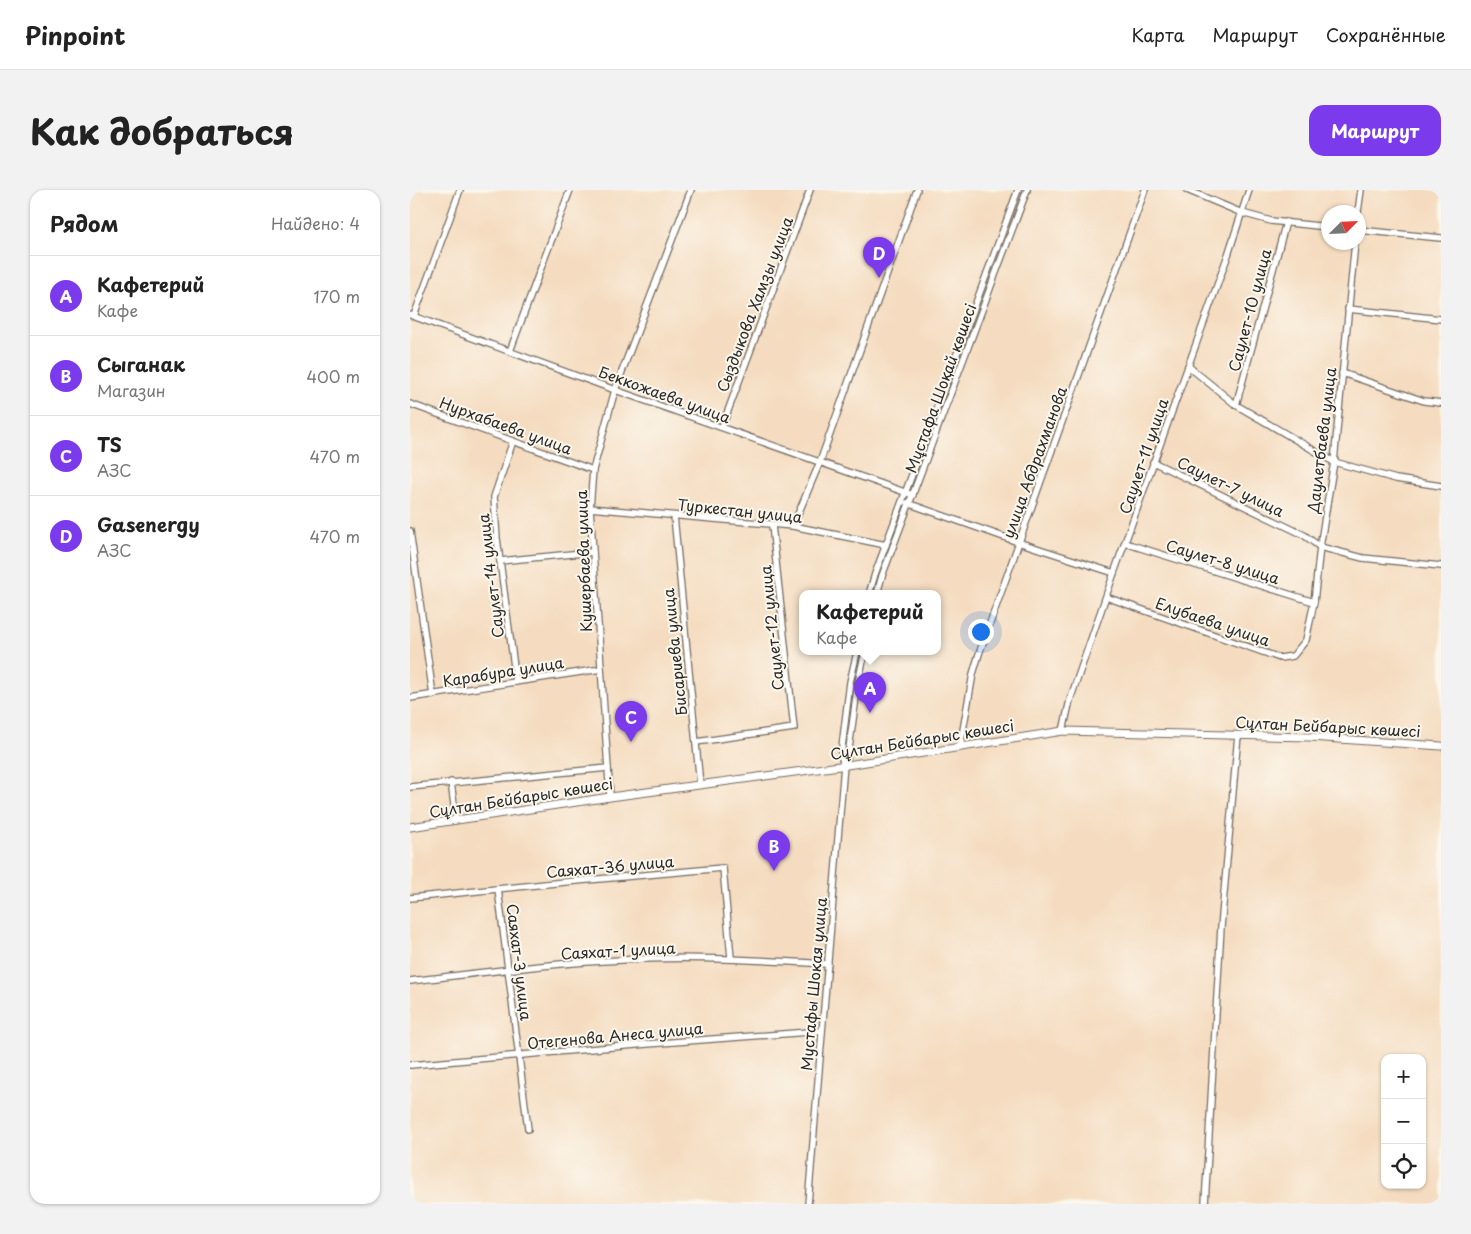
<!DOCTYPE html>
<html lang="ru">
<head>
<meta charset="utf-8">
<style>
  body { margin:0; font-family:"Playpen Sans",sans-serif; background:#f2f2f2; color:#222 }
  .controls { position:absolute; right:15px; bottom:15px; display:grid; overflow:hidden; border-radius:10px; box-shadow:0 1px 4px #0004 }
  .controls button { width:45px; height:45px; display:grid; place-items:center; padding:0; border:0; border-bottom:1px solid #e0e0e0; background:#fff; color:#222; font:25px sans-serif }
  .compass { position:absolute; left:911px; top:15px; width:45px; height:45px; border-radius:50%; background:#fff; box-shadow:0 1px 4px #0004; rotate:66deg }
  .you { position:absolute; left:570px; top:441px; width:18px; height:18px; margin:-12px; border:4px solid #fff; border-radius:50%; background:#1a73e8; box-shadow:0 0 0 8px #1a73e833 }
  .badge { display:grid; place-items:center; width:32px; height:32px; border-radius:50%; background:#7c3aed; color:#fff; font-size:16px; font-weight:700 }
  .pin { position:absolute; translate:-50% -41px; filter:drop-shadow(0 1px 2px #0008) }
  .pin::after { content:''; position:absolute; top:26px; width:18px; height:15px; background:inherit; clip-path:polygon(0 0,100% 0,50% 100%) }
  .popup { position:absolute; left:389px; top:400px; width:142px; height:65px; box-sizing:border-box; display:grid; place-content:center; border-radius:10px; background:#fff; filter:drop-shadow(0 1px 4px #0005); font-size:16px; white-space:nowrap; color:#767676 }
  .popup b { font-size:19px; color:#222 }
  .popup::after { content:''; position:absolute; left:50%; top:100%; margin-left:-10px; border:10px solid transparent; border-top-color:#fff }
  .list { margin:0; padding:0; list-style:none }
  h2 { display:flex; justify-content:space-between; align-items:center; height:65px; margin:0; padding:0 20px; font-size:21px }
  h2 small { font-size:16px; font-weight:400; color:#767676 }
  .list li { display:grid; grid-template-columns:32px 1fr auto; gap:15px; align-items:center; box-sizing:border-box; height:80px; padding:0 20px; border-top:1px solid #e0e0e0 }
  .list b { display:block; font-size:19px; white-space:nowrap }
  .list p { margin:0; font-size:16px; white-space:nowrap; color:#767676 }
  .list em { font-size:16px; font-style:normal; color:#767676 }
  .icon { flex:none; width:28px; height:28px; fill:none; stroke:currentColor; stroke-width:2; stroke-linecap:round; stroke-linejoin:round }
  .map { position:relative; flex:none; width:1031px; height:1014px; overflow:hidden; border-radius:15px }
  header { display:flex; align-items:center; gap:30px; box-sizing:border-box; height:70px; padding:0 25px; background:#fff; border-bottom:1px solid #e0e0e0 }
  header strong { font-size:24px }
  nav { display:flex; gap:28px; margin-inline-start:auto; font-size:18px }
  .intro { display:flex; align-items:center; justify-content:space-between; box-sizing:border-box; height:120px; padding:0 30px }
  h1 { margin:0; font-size:35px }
  .button { padding:12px 22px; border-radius:15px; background:#7c3aed; color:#fff; font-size:18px; font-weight:700 }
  main { display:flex; gap:30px; padding:0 30px }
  aside { flex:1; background:#fff; border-radius:15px; box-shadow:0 1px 4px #0004 }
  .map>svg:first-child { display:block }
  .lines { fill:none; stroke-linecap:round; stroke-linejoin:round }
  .minor-casing { stroke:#72695f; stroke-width:8 }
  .major-casing { stroke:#72695f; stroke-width:9 }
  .minor { stroke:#fff; stroke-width:5.5 }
  .major { stroke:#fff; stroke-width:7 }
  .labels { text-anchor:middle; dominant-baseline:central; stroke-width:4; stroke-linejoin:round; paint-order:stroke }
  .street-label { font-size:15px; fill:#2b2b2b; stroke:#fbf7ec }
</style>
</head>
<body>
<header>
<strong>Pinpoint</strong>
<nav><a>Карта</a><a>Маршрут</a><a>Сохранённые</a></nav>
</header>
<div class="intro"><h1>Как добраться</h1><a class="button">Маршрут</a></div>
<main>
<aside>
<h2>Рядом<small>Найдено: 4</small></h2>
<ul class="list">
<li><span class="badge">A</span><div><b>Кафетерий</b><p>Кафе</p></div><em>170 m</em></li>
<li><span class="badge">B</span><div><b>Сыганак</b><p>Магазин</p></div><em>400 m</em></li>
<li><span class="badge">C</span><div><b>TS</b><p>АЗС</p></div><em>470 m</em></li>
<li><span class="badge">D</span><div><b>Gasenergy</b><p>АЗС</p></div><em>470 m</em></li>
</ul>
</aside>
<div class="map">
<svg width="1031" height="1014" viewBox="0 0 1031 1014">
  <rect width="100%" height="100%" fill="#fbf7ec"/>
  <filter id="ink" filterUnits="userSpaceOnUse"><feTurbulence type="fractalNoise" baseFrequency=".02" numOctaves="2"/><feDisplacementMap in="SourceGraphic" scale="10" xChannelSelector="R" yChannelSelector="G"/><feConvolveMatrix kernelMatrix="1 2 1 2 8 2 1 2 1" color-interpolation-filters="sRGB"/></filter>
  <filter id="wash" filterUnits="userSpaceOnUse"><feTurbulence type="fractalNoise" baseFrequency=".0096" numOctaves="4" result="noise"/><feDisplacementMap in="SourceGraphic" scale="20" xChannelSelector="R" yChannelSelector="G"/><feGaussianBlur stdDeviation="1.12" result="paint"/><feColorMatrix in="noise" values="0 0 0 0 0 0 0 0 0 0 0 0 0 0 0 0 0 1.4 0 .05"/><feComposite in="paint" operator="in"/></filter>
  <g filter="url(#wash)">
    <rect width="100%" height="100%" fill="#f5dcc0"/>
  </g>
  <g filter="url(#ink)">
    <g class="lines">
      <g class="minor-casing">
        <g id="minor">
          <polyline points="777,0 832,23 861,31 918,37"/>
          <polyline points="948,22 951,0"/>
          <polyline points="948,40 1031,48"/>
          <polyline points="938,119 1031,129"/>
          <polyline points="0,125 205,200 503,305"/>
          <polyline points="4,126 50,0"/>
          <polyline points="100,161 160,0"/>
          <polyline points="778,176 826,215 924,272 986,289 1031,296"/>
          <polyline points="932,183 1014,211 1031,213"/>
          <polyline points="0,214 183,280"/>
          <polyline points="826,215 876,32"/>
          <polyline points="312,237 400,0"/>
          <polyline points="103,251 84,307 87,348 106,492"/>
          <polyline points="743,272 894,345 910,357 953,368 1031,376"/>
          <polyline points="497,313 608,352 704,383"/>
          <polyline points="180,318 383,336 476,355"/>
          <polyline points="264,326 290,595"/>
          <polyline points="383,336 410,272 507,0"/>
          <polyline points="0,341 23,505"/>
          <polyline points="715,353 904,412"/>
          <polyline points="90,371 183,362"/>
          <polyline points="459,404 465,384 608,0"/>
          <polyline points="467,404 472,386 617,0"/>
          <polyline points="696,407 870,468 883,466 896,450 904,412 910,357 924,272 945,52"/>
          <polyline points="0,508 191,479"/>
          <polyline points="653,541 660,510 704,383 818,65 839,0"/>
          <polyline points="286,552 384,538 362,335"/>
          <polyline points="550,557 563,484 569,464 735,0"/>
          <polyline points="434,575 438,566 448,493 455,462"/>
          <polyline points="41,592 46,630"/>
          <polyline points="0,597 198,578"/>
          <polyline points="200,607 180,318 183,280 205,200 281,0"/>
          <polyline points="88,699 118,939"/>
          <polyline points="0,708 155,692 313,678 321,768"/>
          <path d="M0 791C70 783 141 773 212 770 281 766 349 770 418 774"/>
          <polyline points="0,875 237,854 412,841"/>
          <polyline points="398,1014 434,575 431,565 440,492 447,462"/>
          <polyline points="795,1014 811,737 828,545"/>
        </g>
      </g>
      <g class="major-casing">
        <polyline id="major" points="0,637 200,607 437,575 653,541 900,547 1031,556"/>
      </g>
      <use href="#minor" class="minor"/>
      <use href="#major" class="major"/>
    </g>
  </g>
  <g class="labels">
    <g class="street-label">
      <text transform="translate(344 114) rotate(-69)">Сыздыкова Хамзы улица</text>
      <text transform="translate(839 120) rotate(-75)">Саулет-10 улица</text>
      <text transform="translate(530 198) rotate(-70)">Мұстафа Шоқай көшесі</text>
      <text transform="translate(255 204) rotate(20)">Беккожаева улица</text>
      <text transform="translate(96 235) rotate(20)">Нурхабаева улица</text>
      <text transform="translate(911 250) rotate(-83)">Даулетбаева улица</text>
      <text transform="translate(733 266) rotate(-71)">Саулет-11 улица</text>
      <text transform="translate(624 272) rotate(-70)">улица Абдрахманова</text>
      <text transform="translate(821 296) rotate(26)">Саулет-7 улица</text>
      <text transform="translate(330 320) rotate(6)">Туркестан улица</text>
      <text transform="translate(173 371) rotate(-92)">Кушербаева улица</text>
      <text transform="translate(813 371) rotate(17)">Саулет-8 улица</text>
      <text transform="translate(80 386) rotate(-97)">Саулет-14 улица</text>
      <text transform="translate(803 431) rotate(19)">Елубаева улица</text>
      <text transform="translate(361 438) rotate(-96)">Саулет-12 улица</text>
      <text transform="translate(264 462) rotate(-96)">Бисариева улица</text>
      <text transform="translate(93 481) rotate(-9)">Карабура улица</text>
      <text transform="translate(918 536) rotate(3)">Сұлтан Бейбарыс көшесі</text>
      <text transform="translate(512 549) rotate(-9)">Сұлтан Бейбарыс көшесі</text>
      <text transform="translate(111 607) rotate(-9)">Сұлтан Бейбарыс көшесі</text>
      <text transform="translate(200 676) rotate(-5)">Саяхат-36 улица</text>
      <text transform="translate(208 760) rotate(-3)">Саяхат-1 улица</text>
      <text transform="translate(110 772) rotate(83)">Саяхат-3 улица</text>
      <text transform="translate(403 794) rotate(-85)">Мустафы Шокая улица</text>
      <text transform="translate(205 845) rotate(-5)">Отегенова Анеса улица</text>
    </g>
  </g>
</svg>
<div class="controls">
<button>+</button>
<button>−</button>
<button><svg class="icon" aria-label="locate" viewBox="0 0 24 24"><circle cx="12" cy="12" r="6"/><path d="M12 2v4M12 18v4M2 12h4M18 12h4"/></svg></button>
</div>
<svg class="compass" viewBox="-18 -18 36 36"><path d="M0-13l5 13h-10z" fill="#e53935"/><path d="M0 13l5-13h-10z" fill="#767676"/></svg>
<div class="you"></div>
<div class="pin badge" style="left:460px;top:523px">A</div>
<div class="popup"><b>Кафетерий</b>Кафе</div>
<div class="pin badge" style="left:364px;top:681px">B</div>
<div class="pin badge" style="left:221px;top:552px">C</div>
<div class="pin badge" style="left:469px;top:88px">D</div>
</div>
</main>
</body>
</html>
